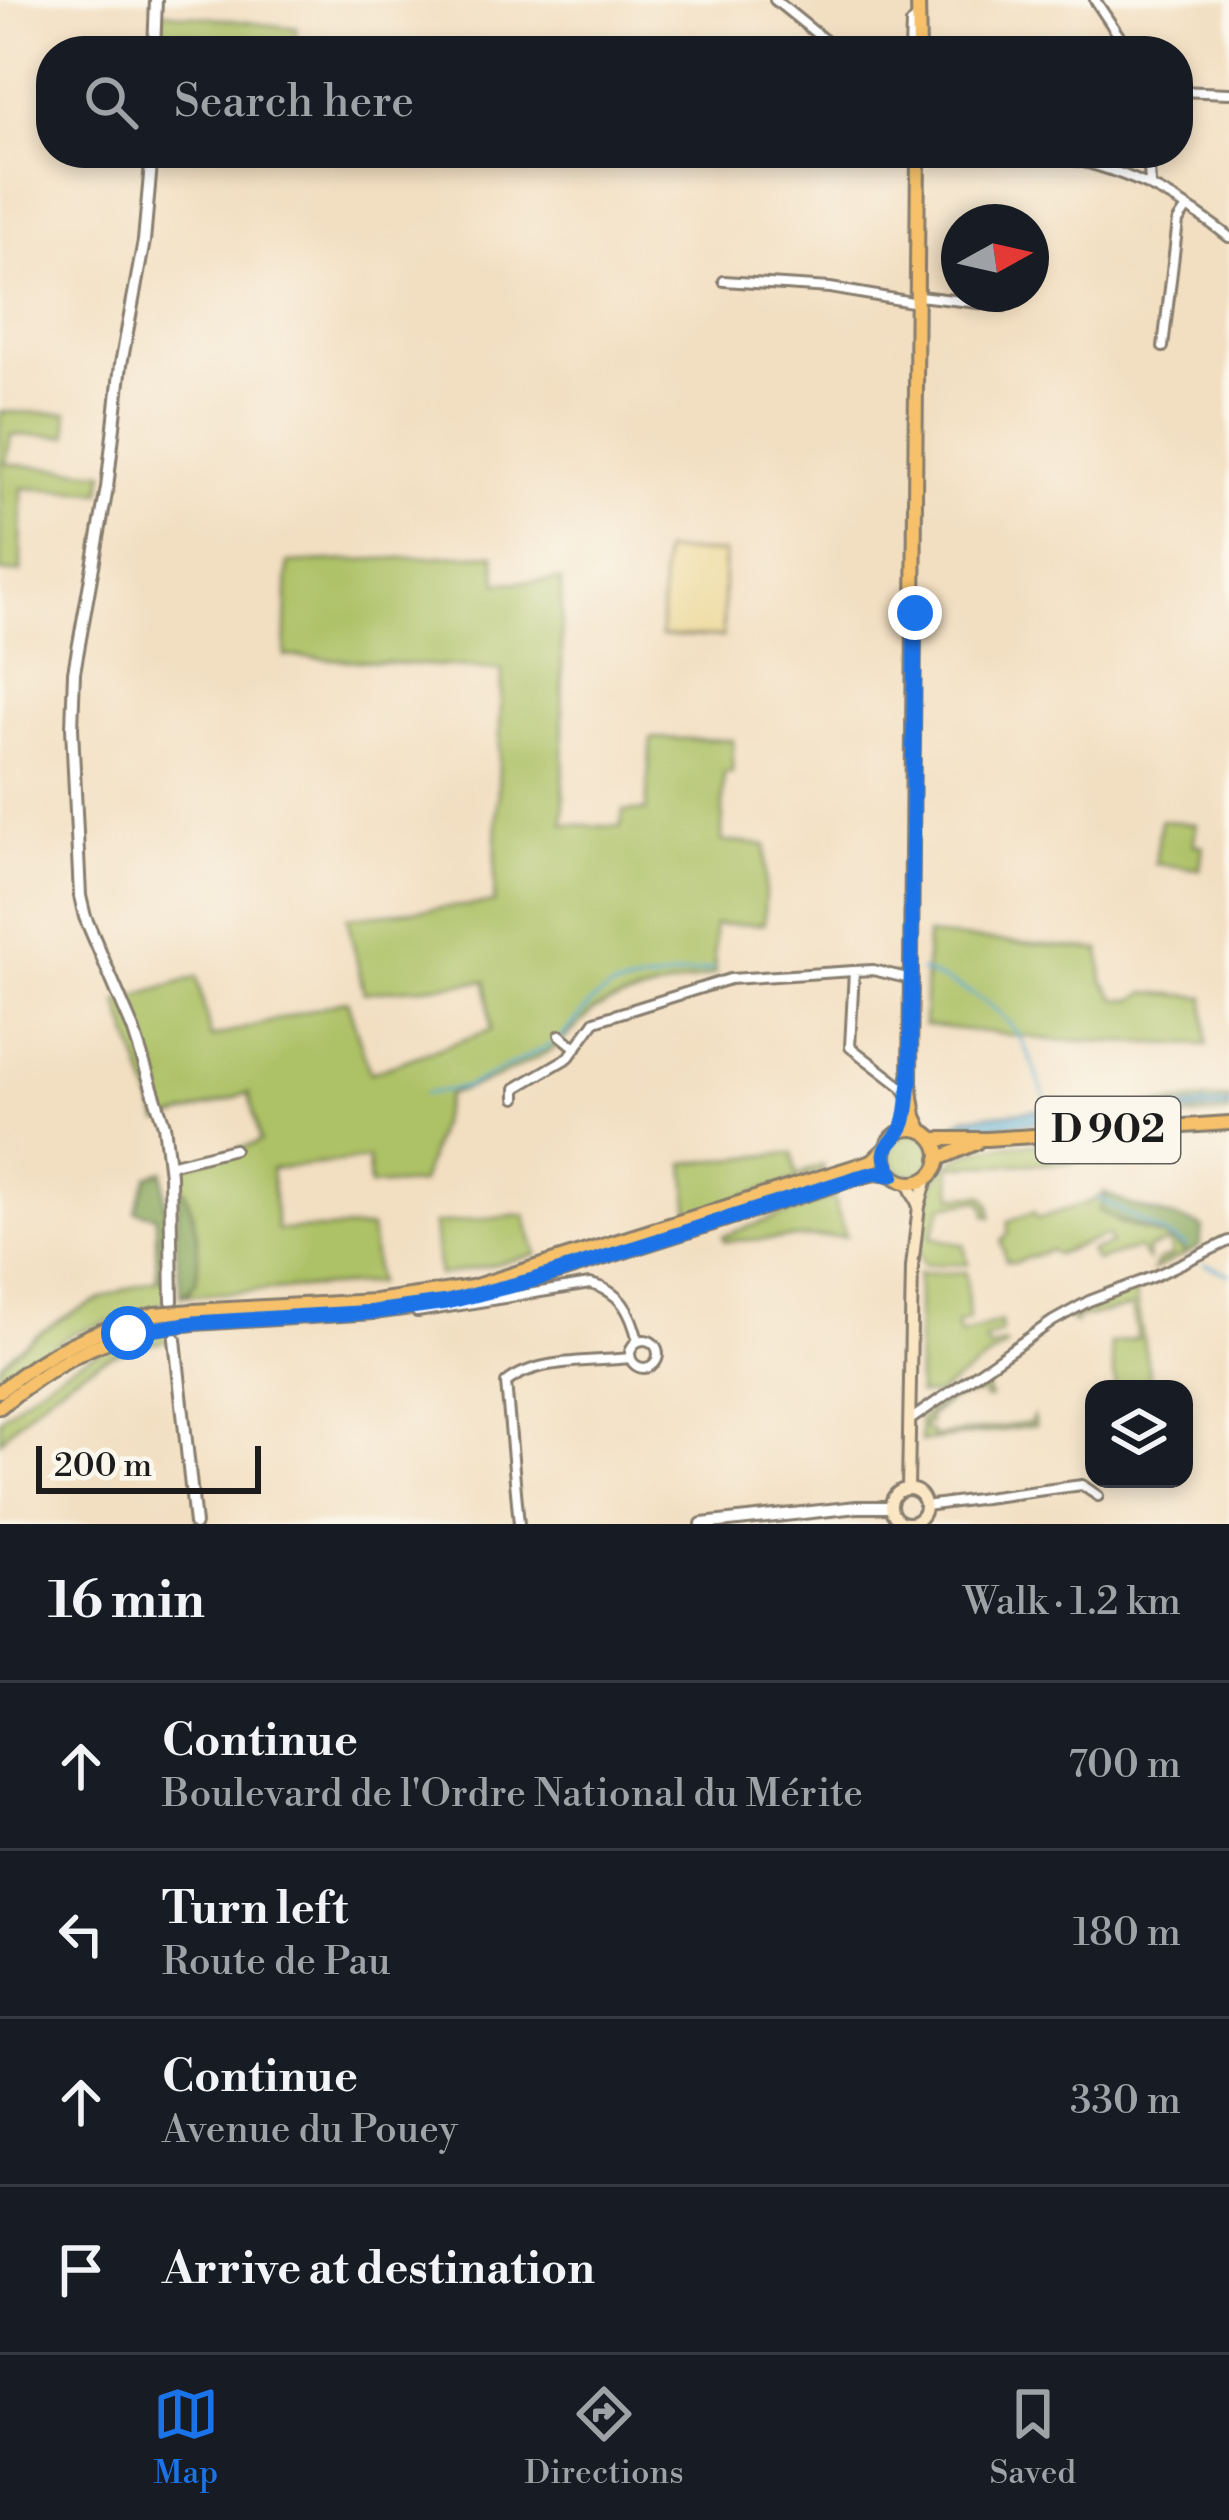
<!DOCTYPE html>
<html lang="en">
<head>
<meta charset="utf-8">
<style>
  body { margin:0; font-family:"Libre Bodoni",serif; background:#20242c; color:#f1f3f6 }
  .controls { position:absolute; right:36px; bottom:36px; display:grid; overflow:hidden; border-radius:24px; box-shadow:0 6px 18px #0003 }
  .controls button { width:108px; height:108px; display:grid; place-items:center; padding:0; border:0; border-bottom:3px solid #363941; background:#171b24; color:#f1f3f6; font:60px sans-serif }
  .compass { position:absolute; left:941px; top:204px; width:108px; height:108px; border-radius:50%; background:#171b24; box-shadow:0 6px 18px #0003; rotate:82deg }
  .scale { position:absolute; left:36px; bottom:30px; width:225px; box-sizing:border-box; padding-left:12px; border:6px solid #1c1c1c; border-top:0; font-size:33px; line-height:42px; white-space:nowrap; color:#1c1c1c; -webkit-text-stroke:9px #fbf7ec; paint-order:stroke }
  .stop { position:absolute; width:36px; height:36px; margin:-27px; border:9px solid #1a73e8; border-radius:50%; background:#fff }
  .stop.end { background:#1a73e8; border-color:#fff; box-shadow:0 3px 12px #0008 }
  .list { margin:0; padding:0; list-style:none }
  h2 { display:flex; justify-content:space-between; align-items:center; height:156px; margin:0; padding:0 48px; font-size:51px }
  h2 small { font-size:39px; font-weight:400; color:#9ea1a6 }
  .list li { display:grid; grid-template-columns:78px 1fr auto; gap:36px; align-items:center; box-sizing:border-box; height:168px; padding:0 48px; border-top:3px solid #363941 }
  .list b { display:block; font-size:45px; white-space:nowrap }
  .list p { margin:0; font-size:39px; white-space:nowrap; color:#9ea1a6 }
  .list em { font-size:39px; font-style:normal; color:#9ea1a6 }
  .icon { flex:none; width:66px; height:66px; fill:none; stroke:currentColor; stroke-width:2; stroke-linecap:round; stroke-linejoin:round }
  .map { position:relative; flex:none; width:1229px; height:1524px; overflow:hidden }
  .search { position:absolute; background:#171b24; box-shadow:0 6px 18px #0003; left:36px; right:36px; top:36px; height:132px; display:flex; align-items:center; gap:30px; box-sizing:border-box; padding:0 42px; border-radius:48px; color:#9ea1a6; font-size:45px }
  .sheet { height:828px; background:#171b24 }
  nav { display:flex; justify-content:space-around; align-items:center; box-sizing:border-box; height:168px; border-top:3px solid #363941; background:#171b24; font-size:33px; color:#9ea1a6 }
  nav a { display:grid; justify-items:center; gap:6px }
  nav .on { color:#1a73e8 }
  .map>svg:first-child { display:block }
  .green { fill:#adc166; stroke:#646e41; stroke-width:3 }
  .forest { fill:#8aa75b; stroke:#53623c; stroke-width:3 }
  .sand { fill:#eeda9e; stroke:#857b5d; stroke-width:3 }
  .water { fill:#52a8ce; stroke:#376275; stroke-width:3 }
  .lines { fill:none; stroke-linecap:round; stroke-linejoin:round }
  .stream { stroke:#52a8ce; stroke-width:3 }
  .minor-casing { stroke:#877d6e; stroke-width:14 }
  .tertiary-casing { stroke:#877d6e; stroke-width:16 }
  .secondary-casing { stroke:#877d6e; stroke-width:16 }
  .primary-casing { stroke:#877d6e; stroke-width:18 }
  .minor { stroke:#fff; stroke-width:8 }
  .tertiary { stroke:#fff; stroke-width:10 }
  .secondary { stroke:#fbe6c4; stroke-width:10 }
  .primary { stroke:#f6c16b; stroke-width:12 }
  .primary-bridge-casing { stroke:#877d6e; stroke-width:18; stroke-linecap:butt }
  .primary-bridge { stroke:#f6c16b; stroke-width:12 }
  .route { stroke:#1a73e8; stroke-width:15 }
  .labels { text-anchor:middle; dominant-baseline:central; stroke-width:9; stroke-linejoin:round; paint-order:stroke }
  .shield { fill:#fbf7ec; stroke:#5f5e5a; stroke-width:3 }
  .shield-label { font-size:39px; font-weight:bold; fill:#1c1c1c }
</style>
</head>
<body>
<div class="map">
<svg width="1229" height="1524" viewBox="0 0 1229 1524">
  <rect width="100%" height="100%" fill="#fbf7ec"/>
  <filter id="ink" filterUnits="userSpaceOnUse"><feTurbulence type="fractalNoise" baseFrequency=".00833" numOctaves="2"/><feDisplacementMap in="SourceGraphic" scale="24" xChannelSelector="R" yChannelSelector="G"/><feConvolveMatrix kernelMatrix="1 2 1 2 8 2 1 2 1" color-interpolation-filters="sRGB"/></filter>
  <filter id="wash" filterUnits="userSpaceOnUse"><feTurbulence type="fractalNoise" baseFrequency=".004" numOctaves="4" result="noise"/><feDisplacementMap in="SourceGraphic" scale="48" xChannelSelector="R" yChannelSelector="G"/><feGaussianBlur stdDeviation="2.7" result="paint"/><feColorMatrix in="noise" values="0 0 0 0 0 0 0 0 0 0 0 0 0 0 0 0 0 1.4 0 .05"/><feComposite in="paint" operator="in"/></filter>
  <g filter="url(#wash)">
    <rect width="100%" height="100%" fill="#f2dec0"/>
    <g class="green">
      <polygon points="163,12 297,28 294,51 159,51"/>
      <polygon points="0,412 67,413 68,436 11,435 6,464 105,472 101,492 22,488 21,572 0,572"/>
      <path d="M494 554 498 583 561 580 564 824 621 827 623 811H646L651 738 733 740 732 773H724L722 841 766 845 764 924 714 925 715 974 609 1003 593 1011 555 1048 496 1078 448 1095 421 1183 370 1186 368 1159 271 1169 277 1230 371 1228 377 1283 181 1296 190 1292C195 1255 199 1226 184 1190L179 1188 181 1168 260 1142 249 1093 159 1122 118 1002 197 977 211 1038 347 1000 370 1073 491 1030 486 981 364 993 347 917 494 903 502 670 285 656 288 563Z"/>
      <polygon points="1161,820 1196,824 1194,845 1203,846 1200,869 1155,864"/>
      <polygon points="927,935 1100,950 1103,981 1116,999 1134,1000 1146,992 1205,997 1207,1045 1053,1040 924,1025"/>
      <polygon points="1229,1098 1229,1103 1071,1117 1073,1122 1229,1109 1229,1114 1069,1126 1062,1112"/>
      <circle cx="912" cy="1154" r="21"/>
      <path d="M1071 1142 1081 1158 1072 1163 950 1166 953 1196 983 1195 990 1204 991 1217 986 1216 985 1207 979 1200 943 1206 931 1237 964 1245 968 1264 924 1265C915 1252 919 1235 922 1219 937 1133 1003 1147 1071 1142Z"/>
      <polygon points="793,1153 796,1175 823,1165 824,1171 690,1215 685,1163"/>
      <polygon points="1106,1191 1101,1201 1118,1223 1177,1241 1186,1254 1153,1270 1158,1261 1172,1256 1169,1242 1147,1249 1148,1260 1138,1248 1096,1261 1090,1251 1111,1244 1108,1235 1056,1254 1050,1250 1016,1262 1006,1261 1001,1242 1008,1234 1008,1221 1034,1212 1037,1219 1093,1201"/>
      <polygon points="833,1197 846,1236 725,1241 723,1236"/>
      <polygon points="525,1215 537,1255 439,1276 434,1224"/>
      <polygon points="966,1272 969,1319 956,1324 960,1335 1001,1322 1002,1332 985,1340 989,1349 1004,1343 1006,1346 936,1395 918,1394 918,1274"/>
      <path d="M168 1277V1303L73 1333 0 1382V1364C46 1322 108 1290 168 1277Z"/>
      <polygon points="1134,1288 1152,1389 1116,1389 1110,1344 1138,1338 1132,1307 1075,1319 1075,1323 1069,1319 1092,1303"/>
      <path d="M170 1332V1341C101 1348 45 1390 0 1441V1419C50 1372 102 1343 170 1332Z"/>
      <polygon points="986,1386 990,1398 985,1399 983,1393 953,1398 928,1417 930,1423 925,1423 925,1430 931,1431 932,1437 1030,1423 1033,1417 1035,1426 921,1442 920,1419 951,1395"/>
    </g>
    <g class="forest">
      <polygon points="163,1171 168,1277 163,1280 157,1279 156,1216 135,1211 148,1176"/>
      <path d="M179 1188 184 1190C197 1220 201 1251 196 1283L181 1296 176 1243Z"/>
      <path d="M1108 1194 1128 1204 1198 1225 1203 1228 1199 1247 1186 1254C1169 1229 1124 1227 1098 1210Z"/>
    </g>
    <polygon class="sand" points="663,551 724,553 723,637 661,636"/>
    <g class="water">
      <polygon points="1229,1103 1229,1109 1072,1122 1071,1116"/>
      <polygon points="1043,1109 1046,1122 958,1129 956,1123 965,1117"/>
    </g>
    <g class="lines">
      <g class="stream">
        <path d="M920 971C1019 1007 1023 1034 1055 1127"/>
        <polyline points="424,1094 467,1087 560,1040 592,1002 611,989 712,969"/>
        <polyline points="1063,1143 1074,1160"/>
        <polyline points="1098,1198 1186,1246"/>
        <polyline points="1205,1264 1229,1274"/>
      </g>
    </g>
  </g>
  <g filter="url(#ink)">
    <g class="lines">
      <g class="minor-casing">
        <g id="minor">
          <polyline points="775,0 838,51"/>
          <polyline points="1095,0 1129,51"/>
          <polyline points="910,51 911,24 918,16"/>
          <polyline points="1178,91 1229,93"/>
          <path d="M1033 153C1108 161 1170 190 1229 237"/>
          <polyline points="1148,153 1150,183"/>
          <polyline points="724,281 830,288 918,303"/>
          <polyline points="919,296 1004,306"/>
          <polyline points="1163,347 1178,221 1186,209"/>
          <polyline points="560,1035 576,1048"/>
          <polyline points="908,1096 902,1087 850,1047 854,971 873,970 911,979"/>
          <polyline points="516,1098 516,1088 569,1057 595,1021 730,979 854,971"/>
          <polyline points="169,1165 234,1149"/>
          <path d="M417 1312 590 1284C621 1291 631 1312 638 1341"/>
          <circle cx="644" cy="1354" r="14"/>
          <polyline points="910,1420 1053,1321 1089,1301 1155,1276 1229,1241"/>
          <polyline points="925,1506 1082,1485 1098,1496"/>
          <path d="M519 1524 506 1383C535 1358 593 1362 630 1358"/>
        </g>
      </g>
      <g class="tertiary-casing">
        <g id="tertiary">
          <polyline points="154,51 156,0"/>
          <polyline points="152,153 144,241 121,364 107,488 74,672 72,728 80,896 85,917 133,1029 164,1125 170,1175 172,1301"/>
          <polyline points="175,1339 195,1524"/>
          <polyline points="702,1524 857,1507 891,1507"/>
        </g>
      </g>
      <g class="secondary-casing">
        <g id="secondary">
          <polyline points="908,1183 919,1206"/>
          <polyline points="908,1489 912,1267 919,1206 927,1178"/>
          <circle cx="908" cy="1506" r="17"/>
        </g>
      </g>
      <g class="primary-casing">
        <g id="primary">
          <polyline points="918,0 919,51"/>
          <polyline points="918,153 910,1083 915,1116 922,1131"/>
          <circle cx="912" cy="1156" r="27"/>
          <polyline points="933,1139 987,1139 1229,1123"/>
          <polyline points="938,1159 976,1143"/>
          <polyline points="193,1311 375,1301 472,1287 872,1161 886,1148"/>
          <polyline points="194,1323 374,1312 447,1302 533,1280 859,1177 875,1173 893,1175"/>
          <path d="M0 1391C47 1351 96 1329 155 1314"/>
          <path d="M0 1407C48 1367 94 1340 157 1327"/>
        </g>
      </g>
      <use href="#minor" class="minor"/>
      <use href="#tertiary" class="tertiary"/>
      <use href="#secondary" class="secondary"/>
      <use href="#primary" class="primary"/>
      <g class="primary-bridge-casing">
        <g id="primary-bridge">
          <polyline points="155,1314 193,1311"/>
          <polyline points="157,1327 194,1323"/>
        </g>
      </g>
      <use href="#primary-bridge" class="primary-bridge"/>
    </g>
  </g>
  <g class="lines" filter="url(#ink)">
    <path class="route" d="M128 1333 194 1323 374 1312 447 1302 533 1280 859 1177 875 1173 893 1175C873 1145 896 1146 904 1123 908 1111 908 1096 910 1083L915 613"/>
  </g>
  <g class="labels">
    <rect class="shield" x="1036" y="1097" width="144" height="66" rx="9"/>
    <g class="shield-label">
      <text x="1108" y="1130">D 902</text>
    </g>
  </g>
</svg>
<div class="controls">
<button><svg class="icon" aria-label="layers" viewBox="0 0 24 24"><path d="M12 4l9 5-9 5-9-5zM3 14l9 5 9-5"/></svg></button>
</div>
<svg class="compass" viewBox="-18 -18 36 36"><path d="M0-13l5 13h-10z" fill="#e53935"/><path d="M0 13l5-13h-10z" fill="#9ea1a6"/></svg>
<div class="scale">200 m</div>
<div class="stop" style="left:128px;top:1333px"></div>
<div class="stop end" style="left:915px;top:613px"></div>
<div class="search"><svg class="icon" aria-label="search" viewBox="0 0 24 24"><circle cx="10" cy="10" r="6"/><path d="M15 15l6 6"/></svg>Search here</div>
</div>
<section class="sheet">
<h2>16 min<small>Walk · 1.2 km</small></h2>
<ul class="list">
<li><svg class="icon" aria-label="ahead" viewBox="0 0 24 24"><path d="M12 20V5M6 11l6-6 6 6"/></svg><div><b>Continue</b><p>Boulevard de l'Ordre National du Mérite</p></div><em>700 m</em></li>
<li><svg class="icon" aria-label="left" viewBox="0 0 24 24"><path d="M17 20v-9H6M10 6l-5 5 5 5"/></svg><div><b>Turn left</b><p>Route de Pau</p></div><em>180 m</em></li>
<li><svg class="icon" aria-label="ahead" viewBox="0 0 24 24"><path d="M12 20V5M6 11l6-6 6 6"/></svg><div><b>Continue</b><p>Avenue du Pouey</p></div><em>330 m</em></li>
<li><svg class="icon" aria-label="arrive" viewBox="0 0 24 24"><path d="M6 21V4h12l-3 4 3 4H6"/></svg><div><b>Arrive at destination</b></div></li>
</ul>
</section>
<nav>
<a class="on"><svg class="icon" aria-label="map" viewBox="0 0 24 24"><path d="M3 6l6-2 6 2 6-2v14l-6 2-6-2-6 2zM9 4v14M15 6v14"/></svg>Map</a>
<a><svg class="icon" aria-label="directions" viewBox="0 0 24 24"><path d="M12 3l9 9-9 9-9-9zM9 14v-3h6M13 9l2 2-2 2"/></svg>Directions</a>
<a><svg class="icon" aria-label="saved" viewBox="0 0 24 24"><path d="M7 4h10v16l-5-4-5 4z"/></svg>Saved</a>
</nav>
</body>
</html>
